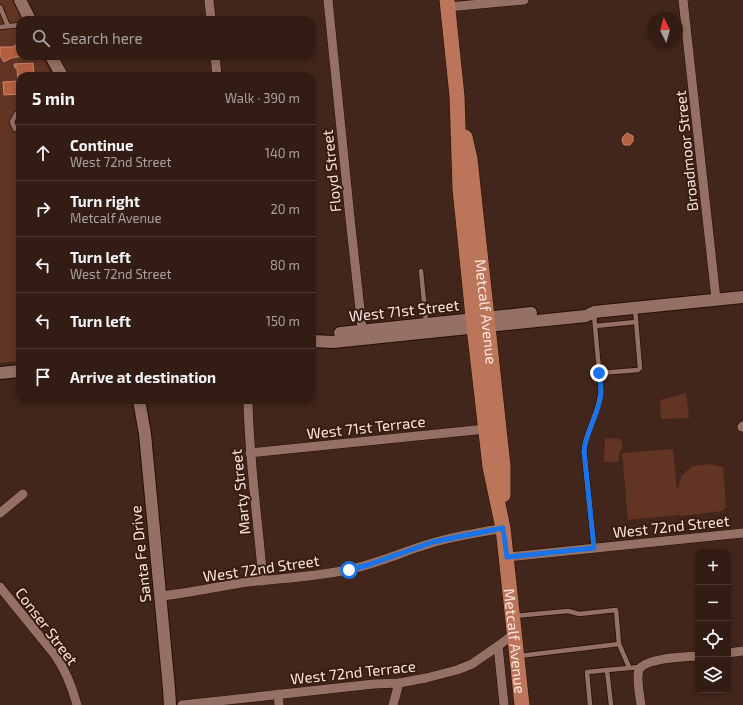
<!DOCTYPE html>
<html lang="en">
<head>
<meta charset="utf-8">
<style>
  body { margin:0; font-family:"Exo 2",sans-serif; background:#3d2922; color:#f1f3f6 }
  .controls { position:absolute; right:12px; bottom:12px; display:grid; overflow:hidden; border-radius:8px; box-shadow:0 2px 6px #0003 }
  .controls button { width:36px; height:36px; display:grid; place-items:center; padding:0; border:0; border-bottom:1px solid #4d3a34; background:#321c14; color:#f1f3f6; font:20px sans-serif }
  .compass { position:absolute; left:647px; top:12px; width:36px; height:36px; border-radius:50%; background:#321c14; box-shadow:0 2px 6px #0003; rotate:354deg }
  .stop { position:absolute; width:12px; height:12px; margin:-9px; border:3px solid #1a73e8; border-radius:50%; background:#fff }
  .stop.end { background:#1a73e8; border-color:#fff; box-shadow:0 1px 4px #0008 }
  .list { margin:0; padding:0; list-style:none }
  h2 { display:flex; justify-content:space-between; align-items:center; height:52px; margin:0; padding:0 16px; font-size:17px }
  h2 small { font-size:13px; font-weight:400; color:#a8a1a0 }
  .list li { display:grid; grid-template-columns:26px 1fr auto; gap:12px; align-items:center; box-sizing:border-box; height:56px; padding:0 16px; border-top:1px solid #4d3a34 }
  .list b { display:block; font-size:15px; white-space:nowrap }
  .list p { margin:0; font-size:13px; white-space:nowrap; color:#a8a1a0 }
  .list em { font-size:13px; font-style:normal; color:#a8a1a0 }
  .icon { flex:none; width:22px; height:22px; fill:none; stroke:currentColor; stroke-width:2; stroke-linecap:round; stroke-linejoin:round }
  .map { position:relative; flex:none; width:743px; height:705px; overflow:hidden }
  .search { position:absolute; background:#321c14; box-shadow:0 2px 6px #0003; left:16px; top:16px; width:300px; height:44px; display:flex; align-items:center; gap:10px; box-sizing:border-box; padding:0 14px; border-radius:12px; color:#a8a1a0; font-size:15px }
  .panel { position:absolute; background:#321c14; box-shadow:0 2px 6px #0003; left:16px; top:72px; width:300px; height:332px; border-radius:12px }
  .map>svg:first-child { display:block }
  .green { fill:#613423 }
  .water { fill:#b45f40; stroke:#c98870 }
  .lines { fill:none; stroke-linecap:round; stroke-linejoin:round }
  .service-casing { stroke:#280e05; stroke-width:6 }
  .minor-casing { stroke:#280e05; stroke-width:10 }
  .tertiary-casing { stroke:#280e05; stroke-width:14 }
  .primary-casing { stroke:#280e05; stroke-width:16 }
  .service { stroke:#947164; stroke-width:4.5 }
  .minor { stroke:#947164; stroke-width:9 }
  .tertiary { stroke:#947164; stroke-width:12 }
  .primary { stroke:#bb755a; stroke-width:15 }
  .route { stroke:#1a73e8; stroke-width:5 }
  .labels { text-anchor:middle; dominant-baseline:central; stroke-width:4; stroke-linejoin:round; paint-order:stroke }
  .street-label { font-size:15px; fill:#fbe6df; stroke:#381c11 }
</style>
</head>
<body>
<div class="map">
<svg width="743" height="705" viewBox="0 0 743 705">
  <rect width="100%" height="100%" fill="#43261b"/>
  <g class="green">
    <polygon points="0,0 13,0 24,20 20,20 20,56 42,56 52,76 20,76 20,361 0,363"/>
    <polygon points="686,393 689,418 664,419 661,418 660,400"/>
    <path d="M605 438 620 439C625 447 621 447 619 454 619 455 619 460 619 460L617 462H604Z"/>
    <polygon points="673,449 677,491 682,475 693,466 710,464 723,467 726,507 723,511 680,516 679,511 679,515 628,520 622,453"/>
  </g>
  <g class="water">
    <polygon points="20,43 20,56 23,56 11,58 4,62 0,55 0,47 12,47"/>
    <polygon points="33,63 34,76 20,76 20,94 4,95 3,82 18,81 17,68 15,68 14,64"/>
    <polygon points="627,133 633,136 633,141 630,145 624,145 622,141 623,137"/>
  </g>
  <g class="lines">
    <g class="service-casing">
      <g id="service">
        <polyline points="0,7 8,26"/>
        <polyline points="0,27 20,25"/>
        <polyline points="20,114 16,114 12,122 15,129 20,129"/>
        <polyline points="421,271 426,322"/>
        <polyline points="594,314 595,326 636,322"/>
        <polyline points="599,373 638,370 640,368 635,309"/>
        <polyline points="594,548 584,451 586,439 598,406 601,392 595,326"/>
        <polyline points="514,616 568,611 579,614 616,610 619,644 629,667"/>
        <polyline points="519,656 619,644"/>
        <polyline points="590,705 587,672 607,670"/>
        <polyline points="611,705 607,670 641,667"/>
      </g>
    </g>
    <g class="minor-casing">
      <g id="minor">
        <polyline points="209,0 211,20"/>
        <polyline points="328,0 350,218 363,337"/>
        <polyline points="683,0 716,299"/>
        <polyline points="448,7 524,0"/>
        <polyline points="215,56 217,76"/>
        <path d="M248 400C249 461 258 520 263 581"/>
        <polyline points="742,427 743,426"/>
        <polyline points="250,453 486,429"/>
        <polyline points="0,513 23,494"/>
        <polyline points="507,557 743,533"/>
        <path d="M0 587 55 655C66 671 72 686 77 705"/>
        <path d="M161 596C190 593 219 586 248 582 282 578 317 577 351 569 379 563 404 551 432 543 455 536 479 533 503 528"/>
        <polyline points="498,646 504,705"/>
        <polyline points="728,653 743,651"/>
        <polyline points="278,694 279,705"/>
        <polyline points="182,705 374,684 399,683 426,678 457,670 472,664 498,646 515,633"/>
        <polyline points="393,705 399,683"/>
        <path d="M641 705C640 697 636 677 639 670 644 658 685 657 698 656"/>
      </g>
    </g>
    <g class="tertiary-casing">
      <g id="tertiary">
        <polyline points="20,0 30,20"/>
        <polyline points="51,56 62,76"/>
        <polyline points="340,333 531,313"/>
        <polyline points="312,341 333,342 586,316 594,312 743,297"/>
        <polyline points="0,373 20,371"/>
        <polyline points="139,400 145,434 169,689 170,705"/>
      </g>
    </g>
    <g class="primary-casing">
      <g id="primary">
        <path id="s1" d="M447 0 457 96 460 189 474 327 490 467 503 528 522 705"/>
        <path id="s2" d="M465 137 470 159 503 466V495"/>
      </g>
    </g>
    <use href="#service" class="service"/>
    <use href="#minor" class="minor"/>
    <use href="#tertiary" class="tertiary"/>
    <use href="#primary" class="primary"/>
  </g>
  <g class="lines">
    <path class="route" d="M349 570 368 565 433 542 462 536 503 528 507 557 594 548 584 451C586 430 600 413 601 392 601 386 600 379 599 373"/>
  </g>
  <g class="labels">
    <g class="street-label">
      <text transform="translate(686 151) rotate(-96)">Broadmoor Street</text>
      <text transform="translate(331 171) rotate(-96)">Floyd Street</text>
      <text transform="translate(404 310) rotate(-6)">West 71st Street</text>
      <text stroke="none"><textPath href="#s2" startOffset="176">Metcalf Avenue</textPath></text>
      <text transform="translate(366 427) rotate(-6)">West 71st Terrace</text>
      <text transform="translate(240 492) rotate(-96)">Marty Street</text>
      <text transform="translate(671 526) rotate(-6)">West 72nd Street</text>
      <text transform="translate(140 554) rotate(-96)">Santa Fe Drive</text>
      <text transform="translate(261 568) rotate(-8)">West 72nd Street</text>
      <text transform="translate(47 626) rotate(53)">Conser Street</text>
      <text stroke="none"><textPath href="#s1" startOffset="645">Metcalf Avenue</textPath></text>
      <text transform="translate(353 672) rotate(-6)">West 72nd Terrace</text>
    </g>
  </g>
</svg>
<div class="controls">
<button>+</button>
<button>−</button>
<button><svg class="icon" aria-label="locate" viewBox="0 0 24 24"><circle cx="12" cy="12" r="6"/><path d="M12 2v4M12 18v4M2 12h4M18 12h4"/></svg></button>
<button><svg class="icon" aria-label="layers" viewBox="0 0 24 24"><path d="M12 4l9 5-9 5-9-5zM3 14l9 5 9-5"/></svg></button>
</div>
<svg class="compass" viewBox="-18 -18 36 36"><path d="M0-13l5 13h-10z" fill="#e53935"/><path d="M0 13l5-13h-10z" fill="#a8a1a0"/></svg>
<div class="stop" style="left:349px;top:570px"></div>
<div class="stop end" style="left:599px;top:373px"></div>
<div class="search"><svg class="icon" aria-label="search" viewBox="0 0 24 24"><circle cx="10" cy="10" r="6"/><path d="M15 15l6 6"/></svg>Search here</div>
<section class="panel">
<h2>5 min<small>Walk · 390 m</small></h2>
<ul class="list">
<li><svg class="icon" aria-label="ahead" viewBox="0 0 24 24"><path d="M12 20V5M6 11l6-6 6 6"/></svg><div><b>Continue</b><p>West 72nd Street</p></div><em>140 m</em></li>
<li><svg class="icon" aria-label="right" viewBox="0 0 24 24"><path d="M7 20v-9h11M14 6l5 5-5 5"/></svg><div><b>Turn right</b><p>Metcalf Avenue</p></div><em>20 m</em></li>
<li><svg class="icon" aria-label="left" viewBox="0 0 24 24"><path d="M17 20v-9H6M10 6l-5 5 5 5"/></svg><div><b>Turn left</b><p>West 72nd Street</p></div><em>80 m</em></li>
<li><svg class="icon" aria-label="left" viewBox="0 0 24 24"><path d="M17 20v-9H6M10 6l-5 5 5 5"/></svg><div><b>Turn left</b></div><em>150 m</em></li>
<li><svg class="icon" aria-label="arrive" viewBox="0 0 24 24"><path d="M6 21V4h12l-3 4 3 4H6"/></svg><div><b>Arrive at destination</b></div></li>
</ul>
</section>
</div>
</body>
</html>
